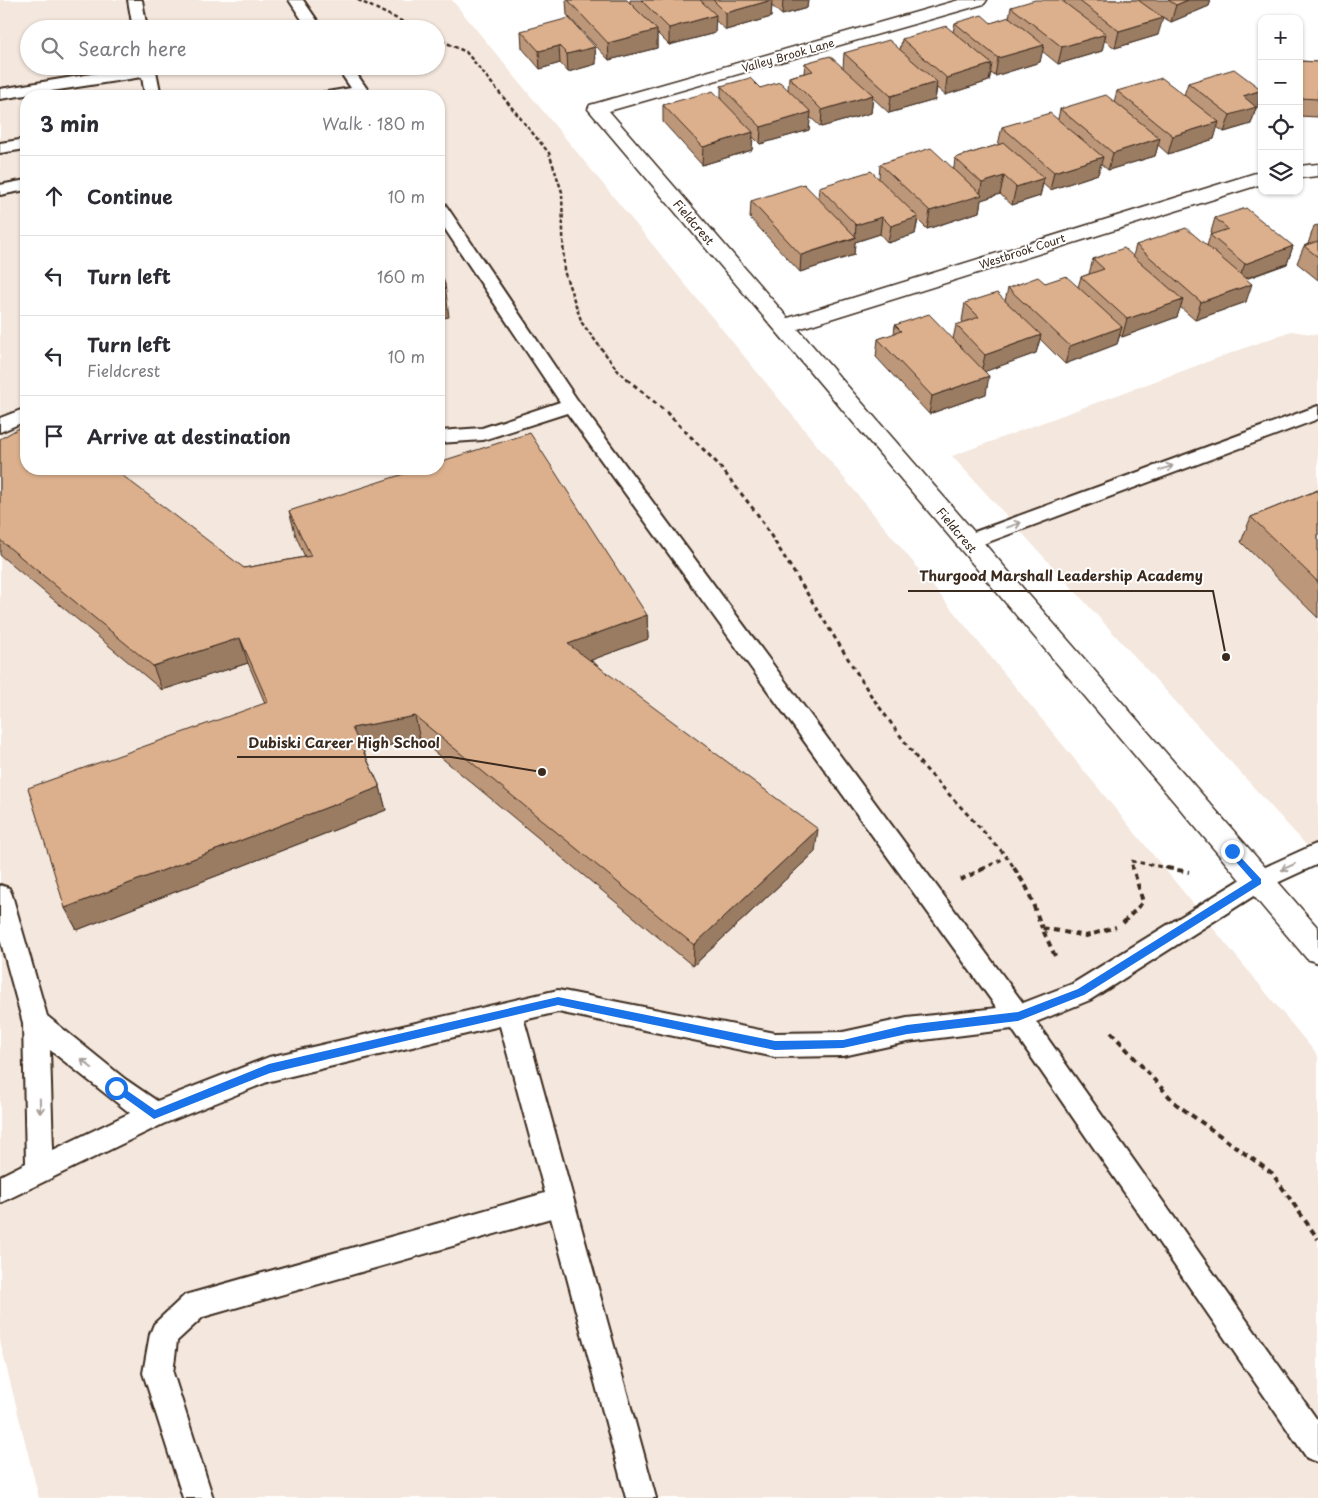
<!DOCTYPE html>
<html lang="en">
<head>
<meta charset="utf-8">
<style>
  body { margin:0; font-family:"Playpen Sans",sans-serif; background:#f2f2f3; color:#2b2b33 }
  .controls { position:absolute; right:15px; top:15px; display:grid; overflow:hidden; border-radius:10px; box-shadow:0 1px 4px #0004 }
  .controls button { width:45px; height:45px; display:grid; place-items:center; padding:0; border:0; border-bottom:1px solid #e1e1e2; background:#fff; color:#2b2b33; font:25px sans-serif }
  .stop { position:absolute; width:15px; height:15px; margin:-11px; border:4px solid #1a73e8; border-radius:50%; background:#fff }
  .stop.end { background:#1a73e8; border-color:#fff; box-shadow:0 1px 5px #0008 }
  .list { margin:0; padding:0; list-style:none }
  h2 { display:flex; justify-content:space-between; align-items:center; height:65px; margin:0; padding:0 20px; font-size:21px }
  h2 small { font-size:16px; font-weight:400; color:#7c7c81 }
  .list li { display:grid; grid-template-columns:32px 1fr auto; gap:15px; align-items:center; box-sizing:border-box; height:80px; padding:0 20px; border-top:1px solid #e1e1e2 }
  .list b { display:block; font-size:19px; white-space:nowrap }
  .list p { margin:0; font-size:16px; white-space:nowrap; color:#7c7c81 }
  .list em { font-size:16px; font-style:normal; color:#7c7c81 }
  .icon { flex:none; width:28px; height:28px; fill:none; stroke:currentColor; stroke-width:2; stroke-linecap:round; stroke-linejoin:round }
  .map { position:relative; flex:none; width:1318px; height:1498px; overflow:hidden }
  .search { position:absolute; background:#fff; box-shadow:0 1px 4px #0004; left:20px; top:20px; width:425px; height:55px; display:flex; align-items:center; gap:12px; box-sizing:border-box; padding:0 18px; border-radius:28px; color:#7c7c81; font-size:19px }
  .panel { position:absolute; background:#fff; box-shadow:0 1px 4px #0004; left:20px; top:90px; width:425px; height:385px; border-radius:20px }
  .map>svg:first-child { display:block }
  .built { fill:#f4e7dd; fill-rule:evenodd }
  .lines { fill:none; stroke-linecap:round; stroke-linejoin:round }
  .service-casing { stroke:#3b2a1e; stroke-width:4 }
  .minor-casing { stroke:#3b2a1e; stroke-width:3 }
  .path-far2 { stroke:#3b2a1e; stroke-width:2.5; stroke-dasharray:4 2.5; stroke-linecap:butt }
  .path-far1 { stroke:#3b2a1e; stroke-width:3; stroke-dasharray:4.5 4; stroke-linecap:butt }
  .path { stroke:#3b2a1e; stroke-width:4; stroke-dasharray:6 4.5; stroke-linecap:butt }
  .service { fill:#fff; fill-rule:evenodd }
  .minor { fill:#fff; fill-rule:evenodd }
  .wall { fill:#bd9779; stroke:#3b2a1e }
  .shaded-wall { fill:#9a7b63; stroke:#3b2a1e }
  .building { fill:#dcb08d; stroke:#3b2a1e }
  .oneway { stroke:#a79f9a }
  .route { fill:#1a73e8 }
  .labels { text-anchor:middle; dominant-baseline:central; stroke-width:4; stroke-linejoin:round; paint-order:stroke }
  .far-street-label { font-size:11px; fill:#3b2a1e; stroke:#fff }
  .street-label { font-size:12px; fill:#3b2a1e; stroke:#fff }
  .leader { fill:none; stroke:#3b2a1e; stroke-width:2 }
  .callout-dot { fill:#3b2a1e; stroke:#fff; stroke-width:2 }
  .callout-label { font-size:14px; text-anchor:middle; font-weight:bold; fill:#3b2a1e; stroke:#fff; stroke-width:4; stroke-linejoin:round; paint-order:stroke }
</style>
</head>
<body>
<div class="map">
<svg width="1318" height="1498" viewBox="0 0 1318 1498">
  <rect width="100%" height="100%" fill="#fff"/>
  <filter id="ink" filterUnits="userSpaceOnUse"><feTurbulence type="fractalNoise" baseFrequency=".02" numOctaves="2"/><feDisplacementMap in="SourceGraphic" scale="10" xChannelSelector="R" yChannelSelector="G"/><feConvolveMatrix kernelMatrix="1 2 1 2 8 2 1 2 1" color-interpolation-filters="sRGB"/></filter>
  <g filter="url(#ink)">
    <g class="built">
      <path d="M0 0H452L1318 1056V1498H39L0 1341ZM29 29H436V66H29ZM26 96H439V469H26Z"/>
      <polygon points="1291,331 1318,335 1318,858 952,456"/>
    </g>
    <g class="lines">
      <g class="service-casing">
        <g id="service">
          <polygon points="128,0 142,0 147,29 133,29"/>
          <polygon points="289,0 303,0 323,29 308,29"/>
          <polygon points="140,66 155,66 161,96 145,96 142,77 0,99 0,89"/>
          <polygon points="336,66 351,66 372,96 318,96 321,93 351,88"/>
          <polygon points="26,139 26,149 0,153 0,143"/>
          <polygon points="26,180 26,190 0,195 0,185"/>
          <path d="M439 203 445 204 578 401 1023 1003 1072 984 1250 874 1318 843V864L1266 888 1090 1000 1036 1022 1318 1421V1462L1307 1458 1012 1029 907 1042 843 1056 775 1057 558 1012 524 1020 656 1498H626L551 1218 203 1317 177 1341 173 1373 213 1498H183L143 1373 150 1334 154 1324 185 1295 545 1193 500 1026 270 1081 163 1124 0 1203V1176L26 1163 23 1023 0 939V885L9 888 12 895 47 1016 125 1079 157 1101 269 1057 558 990 775 1033 843 1032 907 1018 997 1008 567 413 483 440 439 443V431L482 428 560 402 439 220ZM50 1050 130 1113 53 1150Z"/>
          <polygon points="1318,406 1318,419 975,547 968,549 961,547 958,542 961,537"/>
          <polygon points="26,408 26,421 0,432 0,418"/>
        </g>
      </g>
      <g class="minor-casing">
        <g id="minor">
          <polygon points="959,0 987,0 984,4 609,111 788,318 1262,171 1262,184 798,329 1318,928 1318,963 1307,959 588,109 590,105"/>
          <polygon points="1318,164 1318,176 1299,178 1299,166"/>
        </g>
      </g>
      <g class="path-far2">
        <polyline points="358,0 418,29"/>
        <polyline points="436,38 466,52 549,153 562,192 564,271 582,323 619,372 629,380"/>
      </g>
      <g class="path-far1">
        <polyline points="627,379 666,412 718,464 758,515 872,697 921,764 1007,857"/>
        <polyline points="982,869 1007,857 1015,869"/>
        <polyline points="1133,869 1131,861 1173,869"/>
      </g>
      <g class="path">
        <polyline points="1014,868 1027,888 1042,928"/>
        <polyline points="1167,868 1189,872"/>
        <polyline points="960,880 985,868"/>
        <polyline points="1123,923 1143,902 1133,868"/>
        <polyline points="1055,956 1042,928 1086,936 1116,927"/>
        <polyline points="1111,1032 1176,1104 1272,1173 1318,1239"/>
      </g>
      <use href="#service" class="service"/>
      <use href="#minor" class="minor"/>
    </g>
    <g class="wall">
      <polygon points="566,0 627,0 630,3 630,0 808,0 807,8 782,15 772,6 771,17 726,30 715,20 715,33 669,45 657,33 657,48 609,60 567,15"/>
      <polygon points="1065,0 1211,0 1209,6 1171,22 1154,12 1158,35 1115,48 1104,40 1102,51 1058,64 1042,51 1040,62 995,76 991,73 989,81 945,95 937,88 935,100 889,113 873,98 871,113 821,127 810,117 809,130 760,144 753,137 752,150 702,165 663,122 663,105 721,99 721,86 760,88 788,90 789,77 804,73 805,63 843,68 844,53 900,50 902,39 953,32 955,23 991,23 1009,18 1011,7 1064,2"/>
      <polygon points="521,31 595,47 596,64 568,72 560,63 540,69 522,48"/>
      <polygon points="1299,61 1318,62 1318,117 1299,116"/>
      <polygon points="1188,83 1257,108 1256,108 1251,124 1224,132 1217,127 1214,139 1168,154 1158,145 1155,156 1108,170 1101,164 1098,174 1050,190 1043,184 1040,196 1012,205 1000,194 981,200 979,212 927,229 918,220 915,234 888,243 880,234 855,242 854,255 800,272 750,218 751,201 818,199 819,187 879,178 880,164 954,168 955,158 998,145 1002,127 1058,119 1060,109 1114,102 1117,91 1184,95"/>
      <polygon points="1215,218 1293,246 1287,264 1246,279 1246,302 1195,320 1180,307 1177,317 1122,337 1120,335 1117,344 1065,364 1040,339 1036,353 985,371 986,394 929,414 876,357 878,339 894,334 895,325 953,339 956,325 964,323 962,321 965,303 1005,301 1008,288 1045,283 1078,287 1081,277 1089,274 1093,259 1133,256 1136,245 1207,246"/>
      <polygon points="1318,225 1318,280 1297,263 1304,246 1308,244 1314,226"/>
      <polygon points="0,439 244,568 305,557 296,536 289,511 647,615 648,639 591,660 815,852 693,966 420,740 363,750 380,787 386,810 77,930 65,908 265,703 248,663 162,690 0,555"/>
      <polygon points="1318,490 1318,618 1241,542 1251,517"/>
    </g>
    <g class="shaded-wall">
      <polygon points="772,0 771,17 726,30 726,13"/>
      <polygon points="783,0 808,0 807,8 782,15"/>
      <polygon points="1188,0 1211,0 1209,6 1171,22 1176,5"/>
      <polygon points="716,15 715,33 669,45 669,28"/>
      <polygon points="1163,18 1158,35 1115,48 1119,31"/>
      <polygon points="657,30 657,48 609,60 608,43"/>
      <polygon points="1106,34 1102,51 1058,64 1062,47"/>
      <polygon points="1044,45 1040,62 995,76 998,58"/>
      <polygon points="559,46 560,63 540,69 539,51"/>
      <polygon points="595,47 596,64 568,72 567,54"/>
      <polygon points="992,64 989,81 945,95 947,78"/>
      <polygon points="937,82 935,100 889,113 891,96"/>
      <polygon points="1262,90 1257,108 1256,108 1251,124 1224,132 1230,115 1243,96"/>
      <polygon points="873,95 871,113 821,127 822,110"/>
      <polygon points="811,112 809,130 760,144 761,127"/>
      <polygon points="1219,122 1214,139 1168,154 1173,136"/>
      <polygon points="753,132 752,150 702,165 703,147"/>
      <polygon points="1160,138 1155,156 1108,170 1113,153"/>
      <polygon points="1103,157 1098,174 1050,190 1054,172"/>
      <polygon points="1004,176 1000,194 981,200 979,212 927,229 930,211 980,195 982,183"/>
      <polygon points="1044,178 1040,196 1012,205 1016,187"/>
      <polygon points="882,217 880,234 855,242 854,255 800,272 801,255 855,238 856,225"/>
      <polygon points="918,217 915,234 888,243 891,226"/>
      <polygon points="1293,246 1287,264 1238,281 1245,264"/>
      <polygon points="445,284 449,317 439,319 439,285"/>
      <polygon points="1252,284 1246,302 1195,320 1201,302"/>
      <polygon points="1183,300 1177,317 1122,337 1127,319"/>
      <polygon points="1122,327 1117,344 1065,364 1070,346"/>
      <polygon points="1041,335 1036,353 981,373 985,355"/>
      <polygon points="989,376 986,394 929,414 932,396"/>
      <polygon points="647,615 648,639 570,668 568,644"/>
      <polygon points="240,638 248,663 162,690 153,666"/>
      <polygon points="415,716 420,740 358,751 352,728"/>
      <polygon points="380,787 386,810 77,930 65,908"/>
      <polygon points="818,829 815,852 693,966 694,945"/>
    </g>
    <g class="building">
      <polygon points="568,0 627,0 657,30 608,43"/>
      <polygon points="641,0 700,0 716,15 669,28"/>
      <polygon points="713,0 772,0 726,13"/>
      <polygon points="1035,0 1061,0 1106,34 1062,47 1011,7"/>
      <polygon points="1078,0 1138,0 1163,18 1119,31"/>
      <polygon points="1168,0 1188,0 1176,5"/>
      <polygon points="982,15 991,23 1009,17 1044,45 998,58 955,23"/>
      <polygon points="569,18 595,47 567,54 559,46 539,51 521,31"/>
      <polygon points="946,26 992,64 947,78 902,39"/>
      <polygon points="889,40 937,82 891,96 844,53"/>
      <polygon points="830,56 873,95 822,110 789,77 813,71 805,63"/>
      <polygon points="1299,61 1318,62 1318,99 1299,98"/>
      <polygon points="1234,69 1262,90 1243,96 1256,107 1230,115 1188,83"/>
      <polygon points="750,78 760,88 780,82 811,112 761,127 721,86"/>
      <polygon points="1162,78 1219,122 1173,136 1117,91"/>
      <polygon points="713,91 753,132 703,147 663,105"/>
      <polygon points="1106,95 1160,138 1113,153 1060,109"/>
      <polygon points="1050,113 1103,157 1054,172 1002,127"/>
      <polygon points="1004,143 1044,178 1016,187 1004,176 982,183 955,158"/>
      <polygon points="931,148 982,195 930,211 880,164"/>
      <polygon points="871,171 918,217 891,226 882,217 856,225 819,187"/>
      <polygon points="804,184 856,237 801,255 751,201"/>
      <polygon points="1246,208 1293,246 1245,264 1210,235 1228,229 1215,218"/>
      <polygon points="1186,228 1252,284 1201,302 1136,245"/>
      <polygon points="1318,241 1318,257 1304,246"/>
      <polygon points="1124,248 1183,300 1127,319 1081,277 1104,269 1093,259"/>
      <polygon points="439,267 445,284 439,285"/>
      <polygon points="1066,276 1122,327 1070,346 1008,288 1038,277 1045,283"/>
      <polygon points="997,293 1041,335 985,355 956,325 979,317 965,303"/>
      <polygon points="929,314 989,376 932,396 878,339 901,331 895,325"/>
      <polygon points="26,424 26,469 114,469 244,568 311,556 289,511 419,469 439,469 439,462 530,433 647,615 568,644 818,829 694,945 415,716 352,728 380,787 65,908 28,788 268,702 240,638 153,666 0,540 0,439"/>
      <polygon points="1318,490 1318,582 1251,517"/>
    </g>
    <defs><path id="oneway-shaft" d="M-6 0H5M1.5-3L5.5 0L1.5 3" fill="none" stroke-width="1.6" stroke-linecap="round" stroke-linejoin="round" transform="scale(1.25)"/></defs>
    <g class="oneway">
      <use href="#oneway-shaft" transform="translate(1166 468) rotate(-20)"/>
      <use href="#oneway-shaft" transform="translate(1014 525) rotate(-20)"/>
      <use href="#oneway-shaft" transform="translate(1288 867) rotate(155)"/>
      <use href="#oneway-shaft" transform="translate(87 1064) rotate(-141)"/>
      <use href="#oneway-shaft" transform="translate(40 1106) rotate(89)"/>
    </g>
  </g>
  <polygon class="route" points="1232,848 1261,879 1261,884 1084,995 1018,1021 907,1034 843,1048 775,1050 558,1005 270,1073 154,1119 111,1088 112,1085 119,1085 155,1110 269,1064 558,997 775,1041 843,1040 907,1025 1018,1012 1078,989 1252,880 1229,854 1229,849"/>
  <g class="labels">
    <g class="far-street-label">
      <text transform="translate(788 55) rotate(-16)">Valley Brook Lane</text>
      <text transform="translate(1022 251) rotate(-18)">Westbrook Court</text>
    </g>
    <g class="street-label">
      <text transform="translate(694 222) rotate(49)">Fieldcrest</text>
      <text transform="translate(957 530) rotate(50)">Fieldcrest</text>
    </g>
  </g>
  <path class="leader" d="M1226 657L1213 591H908M542 772L451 757H237"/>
  <g class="callout-dot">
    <circle cx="1226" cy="657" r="5"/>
    <circle cx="542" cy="772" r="5"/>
  </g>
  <g class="callout-label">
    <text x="1061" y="581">Thurgood Marshall Leadership Academy</text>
    <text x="344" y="748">Dubiski Career High School</text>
  </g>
</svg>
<div class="controls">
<button>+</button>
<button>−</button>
<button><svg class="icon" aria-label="locate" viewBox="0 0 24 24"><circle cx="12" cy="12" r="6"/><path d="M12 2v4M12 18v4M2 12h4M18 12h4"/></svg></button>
<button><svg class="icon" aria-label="layers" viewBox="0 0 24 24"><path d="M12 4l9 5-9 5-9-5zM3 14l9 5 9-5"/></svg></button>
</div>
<div class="stop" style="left:116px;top:1088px"></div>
<div class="stop end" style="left:1232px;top:851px"></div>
<div class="search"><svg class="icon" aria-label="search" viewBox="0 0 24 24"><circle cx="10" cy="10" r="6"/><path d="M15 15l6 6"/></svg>Search here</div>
<section class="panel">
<h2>3 min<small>Walk · 180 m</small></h2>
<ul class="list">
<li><svg class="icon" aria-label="ahead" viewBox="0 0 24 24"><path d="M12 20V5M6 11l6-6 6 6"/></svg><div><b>Continue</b></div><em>10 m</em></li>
<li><svg class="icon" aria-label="left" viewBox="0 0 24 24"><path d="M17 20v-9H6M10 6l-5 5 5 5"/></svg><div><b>Turn left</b></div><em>160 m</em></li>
<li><svg class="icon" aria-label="left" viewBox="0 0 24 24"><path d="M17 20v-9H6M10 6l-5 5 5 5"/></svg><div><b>Turn left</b><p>Fieldcrest</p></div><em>10 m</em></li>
<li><svg class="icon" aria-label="arrive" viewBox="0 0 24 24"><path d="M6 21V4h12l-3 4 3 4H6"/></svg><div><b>Arrive at destination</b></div></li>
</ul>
</section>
</div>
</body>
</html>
